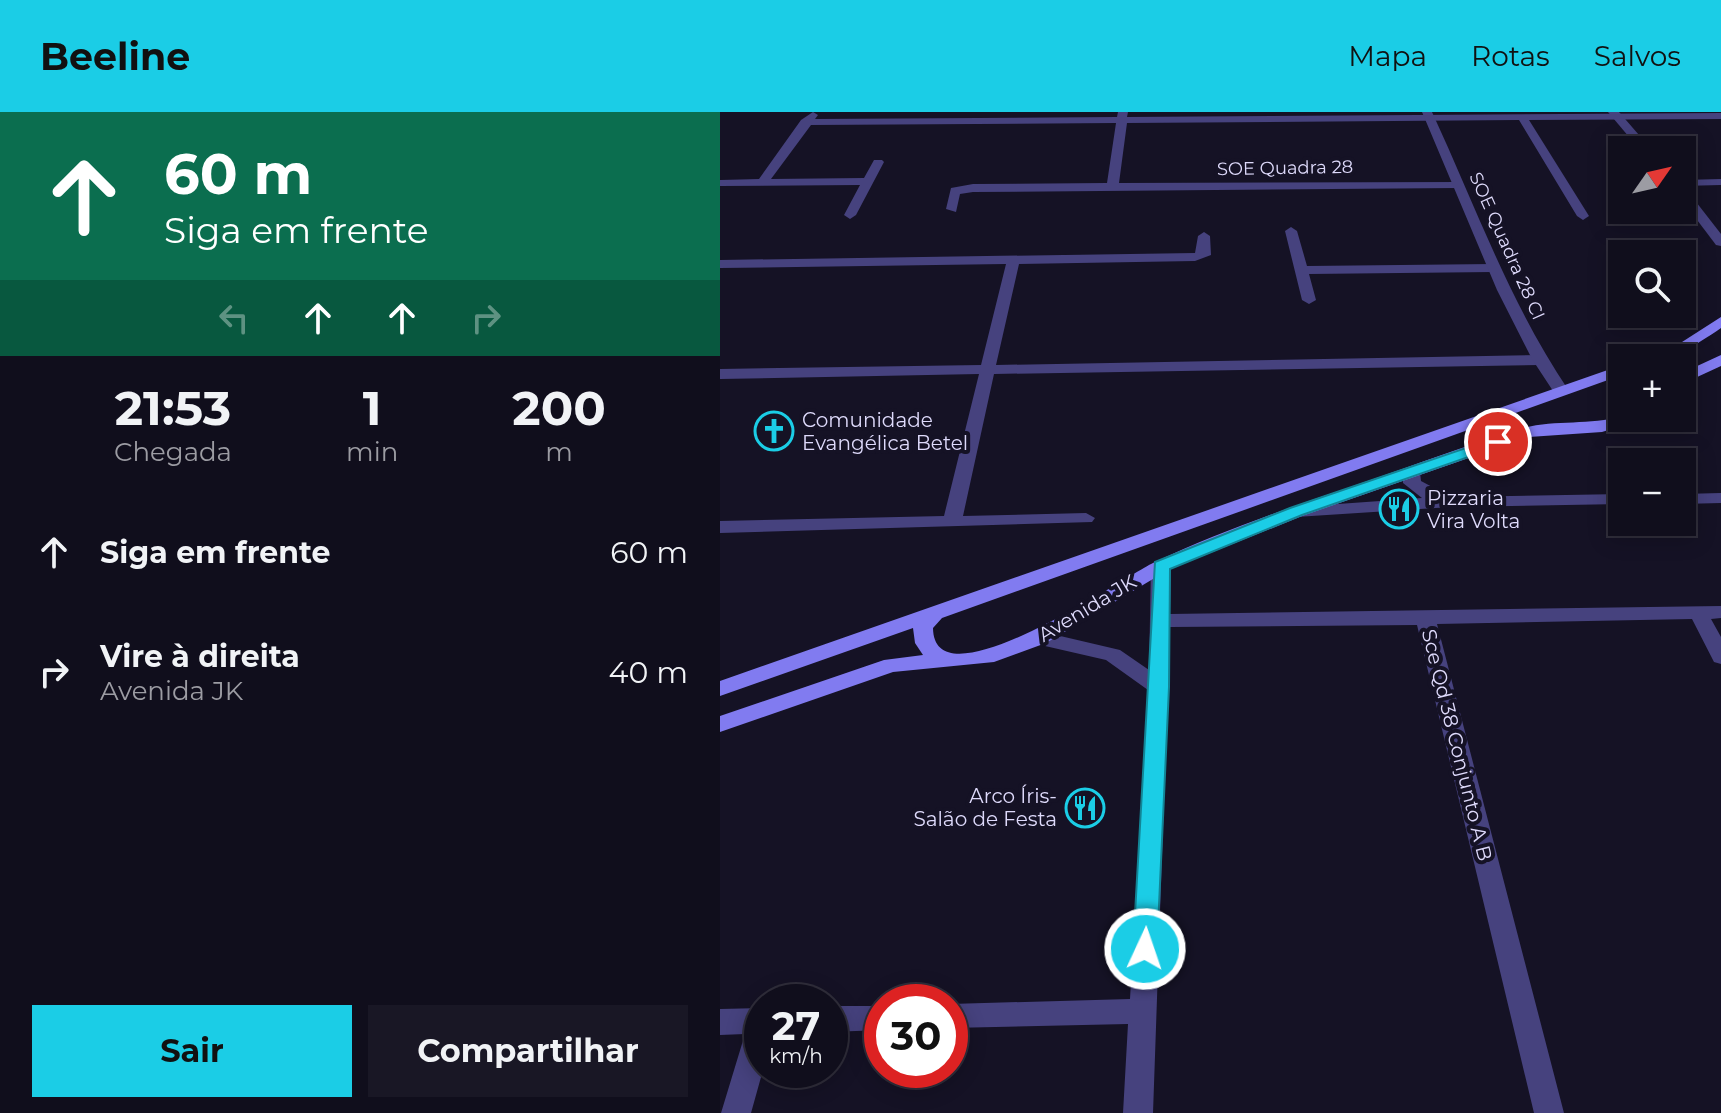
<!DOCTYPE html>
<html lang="pt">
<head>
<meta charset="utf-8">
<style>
	body { margin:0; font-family:Montserrat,sans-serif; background:#191725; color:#f1f3f6; height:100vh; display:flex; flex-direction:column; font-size:30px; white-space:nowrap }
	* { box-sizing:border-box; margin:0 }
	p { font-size:26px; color:#9c9ca3 }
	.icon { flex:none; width:44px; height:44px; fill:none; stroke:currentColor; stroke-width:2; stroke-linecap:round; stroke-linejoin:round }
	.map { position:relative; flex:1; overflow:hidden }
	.panel { display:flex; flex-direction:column; background:#100e1c; width:720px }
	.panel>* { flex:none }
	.top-card { background:#0b6e4f; color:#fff; overflow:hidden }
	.needle { width:52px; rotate:56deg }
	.controls { position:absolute; left:888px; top:24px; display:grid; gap:16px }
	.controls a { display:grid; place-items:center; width:88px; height:88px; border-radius:0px; background:#100e1c; box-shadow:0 4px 20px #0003,0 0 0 2px #302e3b; font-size:40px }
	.speed { position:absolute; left:24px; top:872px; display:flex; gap:16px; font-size:40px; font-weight:700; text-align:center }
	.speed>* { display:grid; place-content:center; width:104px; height:104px; border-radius:50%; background:#100e1c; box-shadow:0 4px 20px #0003,0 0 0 2px #302e3b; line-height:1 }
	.speed small { font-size:20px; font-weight:400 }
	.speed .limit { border:12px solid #d22; background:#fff; color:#111 }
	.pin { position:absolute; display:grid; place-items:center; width:68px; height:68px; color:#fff; margin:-34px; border:4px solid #fff; border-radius:50%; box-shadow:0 2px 8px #0007 }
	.me { position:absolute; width:88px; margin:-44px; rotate:3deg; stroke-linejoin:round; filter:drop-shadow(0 0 6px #0008) }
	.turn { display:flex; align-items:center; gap:28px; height:168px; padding:0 32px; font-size:36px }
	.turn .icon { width:104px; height:104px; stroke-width:2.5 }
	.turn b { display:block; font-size:56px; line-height:68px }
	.lanes { display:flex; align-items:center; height:76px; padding:0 32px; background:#0003; justify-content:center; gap:40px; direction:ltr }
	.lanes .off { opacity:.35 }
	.eta { display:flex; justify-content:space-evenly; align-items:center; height:136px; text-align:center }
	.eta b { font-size:48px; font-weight:700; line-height:56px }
	.cta { display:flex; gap:16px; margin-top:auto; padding:16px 32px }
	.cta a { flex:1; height:92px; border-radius:0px; background:#1bcde6; color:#111; font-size:32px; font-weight:700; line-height:92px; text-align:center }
	.cta a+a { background:#191725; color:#f1f3f6 }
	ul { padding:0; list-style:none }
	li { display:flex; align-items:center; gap:24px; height:120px; padding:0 32px }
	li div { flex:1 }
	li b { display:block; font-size:30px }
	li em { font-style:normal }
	header { display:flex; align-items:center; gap:48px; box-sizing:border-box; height:112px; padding:0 40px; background:#1bcde6; color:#111 }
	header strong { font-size:38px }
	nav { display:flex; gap:44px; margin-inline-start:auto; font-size:28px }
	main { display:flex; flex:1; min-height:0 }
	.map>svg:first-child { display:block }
</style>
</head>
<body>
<header>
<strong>Beeline</strong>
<nav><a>Mapa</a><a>Rotas</a><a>Salvos</a></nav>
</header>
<main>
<section class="panel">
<div class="top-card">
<div class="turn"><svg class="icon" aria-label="ahead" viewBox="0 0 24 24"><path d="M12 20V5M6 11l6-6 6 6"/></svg><div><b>60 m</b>Siga em frente</div></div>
<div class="lanes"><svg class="icon off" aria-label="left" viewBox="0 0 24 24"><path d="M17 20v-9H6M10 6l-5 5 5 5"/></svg><svg class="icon" aria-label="ahead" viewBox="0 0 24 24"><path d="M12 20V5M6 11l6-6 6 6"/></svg><svg class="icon" aria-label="ahead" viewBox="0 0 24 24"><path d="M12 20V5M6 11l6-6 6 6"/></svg><svg class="icon off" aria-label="right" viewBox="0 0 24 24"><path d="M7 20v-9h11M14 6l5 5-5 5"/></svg></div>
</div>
<div class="eta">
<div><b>21:53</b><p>Chegada</p></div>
<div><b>1</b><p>min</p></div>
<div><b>200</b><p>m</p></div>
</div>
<ul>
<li><svg class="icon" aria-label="ahead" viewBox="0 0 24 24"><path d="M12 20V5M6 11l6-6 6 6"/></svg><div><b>Siga em frente</b></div><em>60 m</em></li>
<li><svg class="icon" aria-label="right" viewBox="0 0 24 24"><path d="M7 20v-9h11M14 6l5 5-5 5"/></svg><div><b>Vire à direita</b><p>Avenida JK</p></div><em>40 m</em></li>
</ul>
<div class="cta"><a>Sair</a><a>Compartilhar</a></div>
</section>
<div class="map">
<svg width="1001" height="1001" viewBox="0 0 1001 1001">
	<rect width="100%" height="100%" fill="#151225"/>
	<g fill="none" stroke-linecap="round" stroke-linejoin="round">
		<g fill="#46427e" fill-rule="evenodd">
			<path d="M 93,0 L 98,3 L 95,7 L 397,5 L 398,0 L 408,0 L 407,5 L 1001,1 L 1001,7 L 809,8 L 869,104 L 863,108 L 857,104 L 799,8 L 407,11 L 399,71 L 743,70 L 743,74 L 739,76 L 253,80 L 240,82 L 236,100 L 226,97 L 231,76 L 253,72 L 387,71 L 396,11 L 91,13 L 51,67 L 144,66 L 154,48 L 162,48 L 164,50 L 136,103 L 130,107 L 124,103 L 140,73 L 0,74 L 0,68 L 39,67 L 81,8 Z"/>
			<path d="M 1001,67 L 1001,73 L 962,74 L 962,68 Z"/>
			<path d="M 571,115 L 577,119 L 587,154 L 773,152 L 780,156 L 773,160 L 589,162 L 596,188 L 589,192 L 582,188 L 565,119 Z"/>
			<path d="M 484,120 L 490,124 L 491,143 L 475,149 L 299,152 L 276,253 L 819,243 L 827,248 L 819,253 L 274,262 L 243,404 L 366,401 L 375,406 L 372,410 L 0,421 L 0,409 L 224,404 L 259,262 L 0,267 L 0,257 L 261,253 L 286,152 L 0,156 L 0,148 L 475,141 L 478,124 Z"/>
			<path d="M 691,355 L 700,360 L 701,369 L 731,385 L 902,382 L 902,392 L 731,395 L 576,405 L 567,400 L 576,395 L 702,386 L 683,371 L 682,360 Z"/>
			<path d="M 1001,381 L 1001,391 L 962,392 L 962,382 Z"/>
			<path d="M 441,448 L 451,454 L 450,502 L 1001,494 L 1001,506 L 991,507 L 1001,525 L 1001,552 L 994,550 L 972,507 L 717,512 L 844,1001 L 814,1001 L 697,513 L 450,515 L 433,1001 L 403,1001 L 408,912 L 230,916 L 230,892 L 410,887 L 428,578 L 386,548 L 312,531 L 309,526 L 319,519 L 400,538 L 429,558 L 431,454 Z"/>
			<path d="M 110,894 L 162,894 L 162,918 L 110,920 Z"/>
			<path d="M 42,896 L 43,958 L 31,1001 L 1,1001 L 25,922 L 0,923 L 0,897 Z"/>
		</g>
		<g fill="#46427e" fill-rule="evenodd">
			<path d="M 702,0 L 712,0 C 756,95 790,192 849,279 L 847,282 L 835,282 L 812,247 L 777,178 Z"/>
			<path d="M 888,0 L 899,0 L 932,38 L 920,38 Z"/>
			<path d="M 962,76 L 966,77 L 1001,122 L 1001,134 L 996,133 L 962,88 Z"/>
		</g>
		<g fill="#817bf0" fill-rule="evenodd">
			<path d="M 1001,205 L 1001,216 C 976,233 957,246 925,246 L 962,230 Z"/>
			<path d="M 1001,243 L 1001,254 L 962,272 L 962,261 Z"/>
			<path d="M 902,253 L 902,263 L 222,506 L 213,516 C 214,597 408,462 435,450 C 502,418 575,394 645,370 C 697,352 748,333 800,317 C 833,307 869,314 902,304 L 902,306 L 919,306 L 917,309 L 882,320 L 809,325 L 582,404 L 448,458 L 326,531 L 274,550 L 173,560 L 0,620 L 0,604 L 164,548 L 203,543 L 195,531 L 193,516 L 0,584 L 0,569 Z"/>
		</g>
	</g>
	<path fill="#1bcde6" stroke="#128596" stroke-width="2" d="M 778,325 L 785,330 L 783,333 L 582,403 L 450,457 L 449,575 L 437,837 L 434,844 L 425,847 L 417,844 L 413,837 L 435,450 L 570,396 Z"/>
	<defs>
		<g id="church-ring" transform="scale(2)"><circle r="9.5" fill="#151225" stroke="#1bcde6" stroke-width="1.5"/><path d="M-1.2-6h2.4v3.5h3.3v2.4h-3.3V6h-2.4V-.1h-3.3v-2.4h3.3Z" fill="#1bcde6"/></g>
		<g id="restaurant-ring" transform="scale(2)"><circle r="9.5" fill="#151225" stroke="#1bcde6" stroke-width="1.5"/><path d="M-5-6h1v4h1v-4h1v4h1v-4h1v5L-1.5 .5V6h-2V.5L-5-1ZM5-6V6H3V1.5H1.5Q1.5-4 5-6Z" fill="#1bcde6"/></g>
	</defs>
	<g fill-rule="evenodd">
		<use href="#church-ring" x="54" y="319"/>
		<use href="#restaurant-ring" x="679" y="397"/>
		<use href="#restaurant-ring" x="365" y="696"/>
	</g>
	<g text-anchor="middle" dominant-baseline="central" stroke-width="8" stroke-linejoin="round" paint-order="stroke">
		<g font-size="18" fill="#dedafb" stroke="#151225">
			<text transform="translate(565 56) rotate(-1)">SOE Quadra 28</text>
			<text transform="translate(787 134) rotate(66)">SOE Quadra 28 CI</text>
		</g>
		<g font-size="20" fill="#dedafb" stroke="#151225" text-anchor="start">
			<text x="82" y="308">Comunidade<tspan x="82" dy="23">Evangélica Betel</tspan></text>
			<text x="707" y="386">Pizzaria<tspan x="707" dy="23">Vira Volta</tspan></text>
			<text x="337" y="684" text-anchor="end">Arco Íris-<tspan x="337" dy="23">Salão de Festa</tspan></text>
		</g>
		<g font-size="20" fill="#dedafb" stroke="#151225">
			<text transform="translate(367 496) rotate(-31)">Avenida JK</text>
			<text transform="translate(737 633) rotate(76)">Sce Qd 38 Conjunto A B</text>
		</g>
	</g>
</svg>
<div class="controls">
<a><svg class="needle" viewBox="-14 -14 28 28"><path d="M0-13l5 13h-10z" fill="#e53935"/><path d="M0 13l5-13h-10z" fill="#9c9ca3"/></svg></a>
<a><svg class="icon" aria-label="search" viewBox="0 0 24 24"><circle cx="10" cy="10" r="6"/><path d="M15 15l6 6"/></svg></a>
<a>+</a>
<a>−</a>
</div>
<div class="speed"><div>27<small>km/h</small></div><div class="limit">30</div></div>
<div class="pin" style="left:778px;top:330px;background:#d93025"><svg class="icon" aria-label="arrive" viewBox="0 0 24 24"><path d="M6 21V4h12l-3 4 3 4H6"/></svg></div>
<svg class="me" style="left:425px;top:837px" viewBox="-20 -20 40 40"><circle r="17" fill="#1bcde6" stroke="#fff" stroke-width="3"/><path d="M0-11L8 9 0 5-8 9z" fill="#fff"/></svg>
</div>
</main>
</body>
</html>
